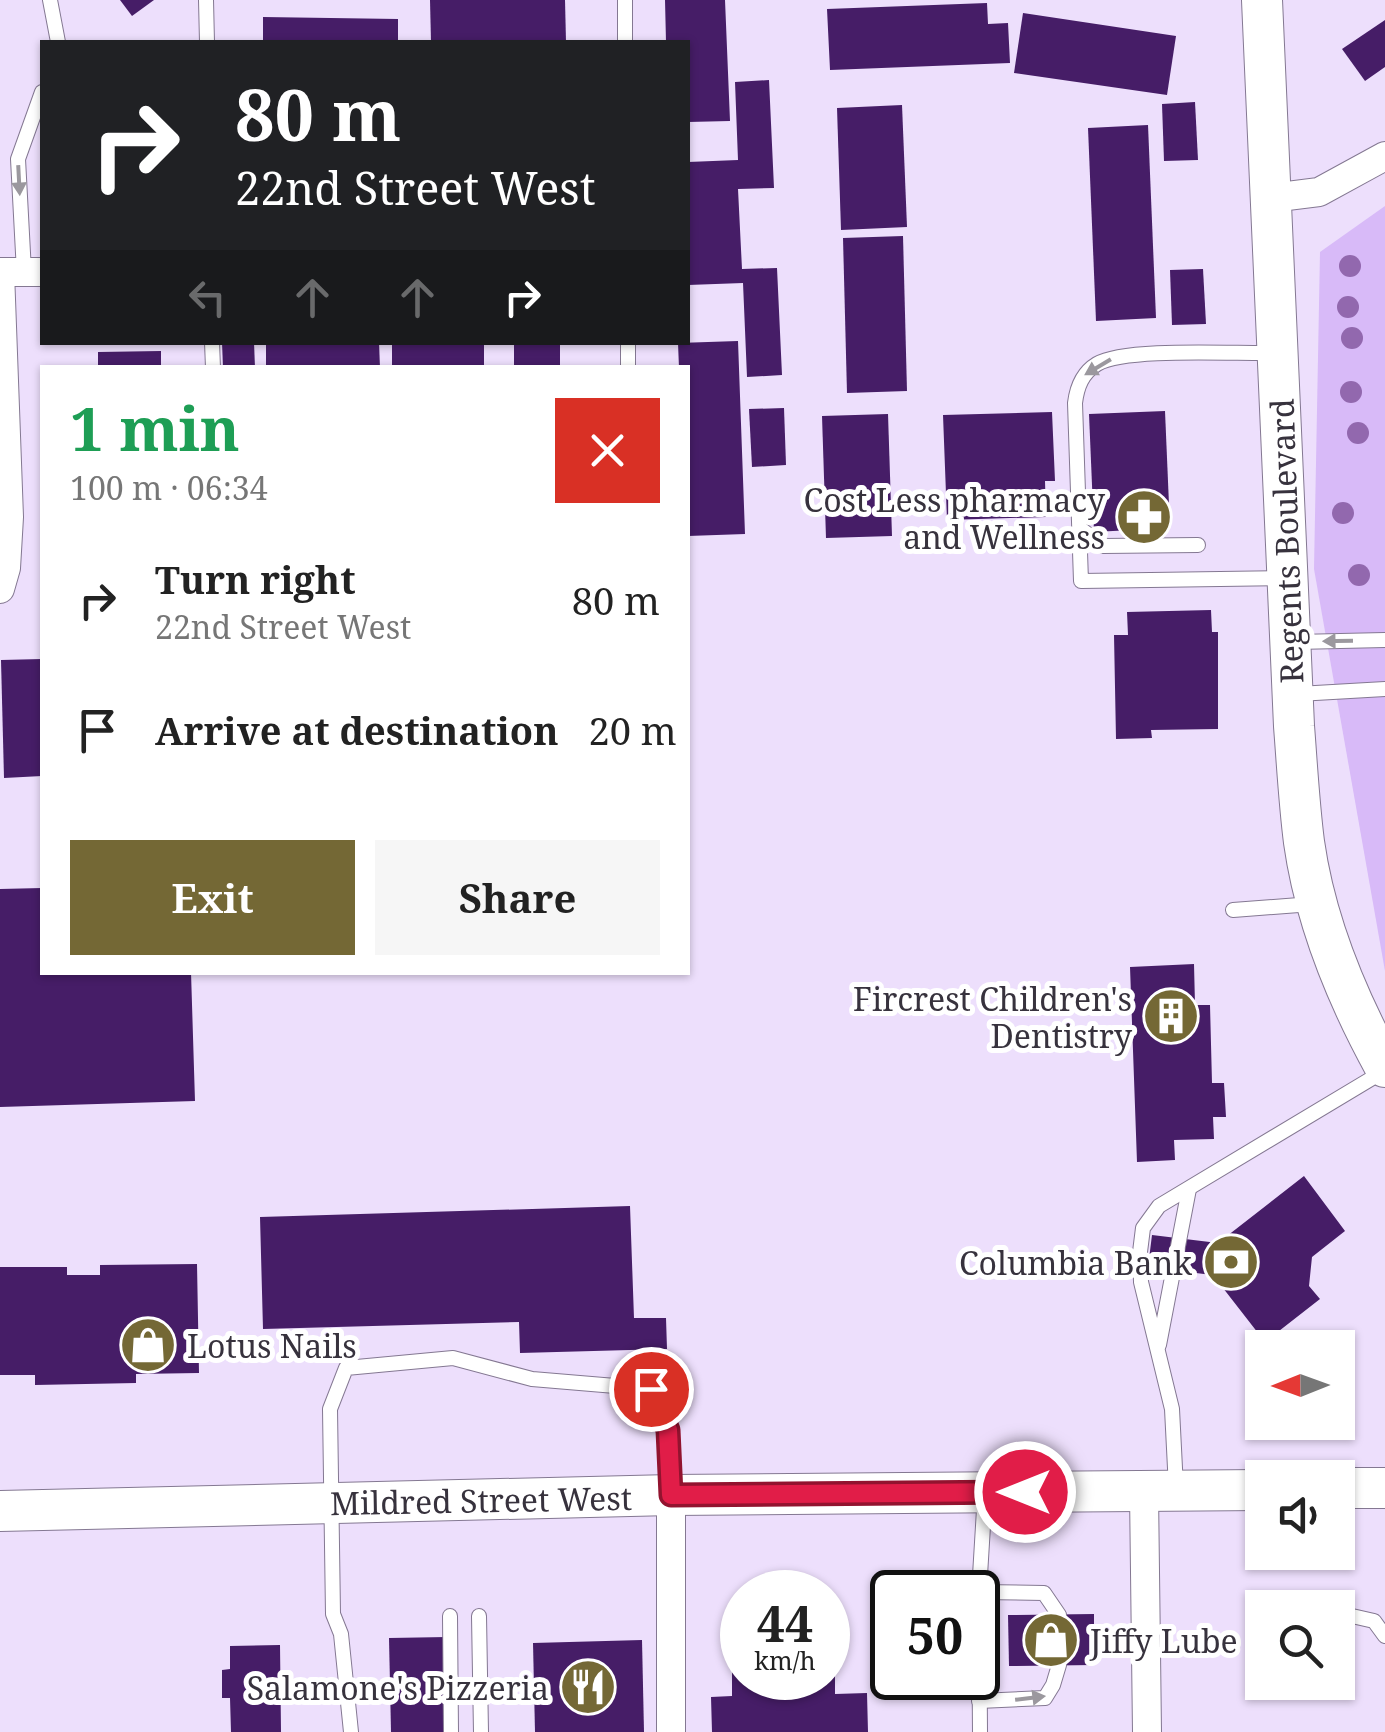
<!DOCTYPE html>
<html lang="en">
<head>
<meta charset="utf-8">
<style>
	body { margin:0; font-family:"Noto Serif",serif; background:#f6f6f6; color:#222; height:100vh; display:flex; flex-direction:column; font-size:38px; white-space:nowrap }
	* { box-sizing:border-box; margin:0 }
	p { font-size:32px; color:#767676 }
	.icon { flex:none; width:55px; height:55px; fill:none; stroke:currentColor; stroke-width:2; stroke-linecap:round; stroke-linejoin:round }
	.map { position:relative; flex:1; overflow:hidden }
	.drawer { position:absolute; left:40px; top:365px; width:650px; height:610px; display:flex; flex-direction:column; background:#fff; border-radius:0px; box-shadow:0 2px 8px #0004 }
	.drawer>* { flex:none }
	.banner { position:absolute; left:40px; top:40px; width:650px; height:305px; border-radius:0px; box-shadow:0 2px 8px #0004; background:#202124; color:#fff; overflow:hidden }
	.needle { width:65px; rotate:269deg }
	.buttons { position:absolute; left:1245px; top:1330px; display:grid; gap:20px }
	.buttons a { display:grid; place-items:center; width:110px; height:110px; border-radius:0px; background:#fff; box-shadow:0 2px 8px #0004; font-size:50px }
	.speed { position:absolute; left:720px; top:1570px; display:flex; gap:20px; font-size:50px; font-weight:700; text-align:center }
	.speed>* { display:grid; place-content:center; width:130px; height:130px; border-radius:50%; background:#fff; box-shadow:0 2px 8px #0004; line-height:1 }
	.speed small { font-size:25px; font-weight:400 }
	.speed .limit { border:5px solid #111; border-radius:15px; background:#fff; color:#111 }
	.pin { position:absolute; display:grid; place-items:center; width:85px; height:85px; color:#fff; margin:-42px; border:5px solid #fff; border-radius:50%; box-shadow:0 2px 10px #0007 }
	.me { position:absolute; width:110px; margin:-55px; rotate:270deg; stroke-linejoin:round; filter:drop-shadow(0 0 8px #0008) }
	.turn { display:flex; align-items:center; gap:35px; height:210px; padding:0 30px; font-size:45px }
	.turn .icon { width:130px; height:130px; stroke-width:2.5 }
	.turn b { display:block; font-size:70px; line-height:85px }
	.lanes { display:flex; align-items:center; height:95px; padding:0 30px; background:#0003; justify-content:center; gap:50px; direction:ltr }
	.lanes .off { opacity:.35 }
	.round { display:grid; place-items:center; flex:none; width:105px; height:105px; border-radius:0px; background:#f6f6f6 }
	.overview { display:flex; align-items:center; justify-content:space-between; height:170px; padding:0 30px }
	h1 { font-size:60px; font-weight:700; line-height:75px; color:#1e9e55 }
	.primary-button { display:flex; gap:20px; margin-top:auto; padding:20px 30px }
	.primary-button a { flex:1; height:115px; border-radius:0px; background:#746835; color:#fff; font-size:40px; font-weight:700; line-height:115px; text-align:center }
	.primary-button a+a { background:#f6f6f6; color:#222 }
	ul { padding:0; list-style:none }
	li { display:flex; align-items:center; gap:30px; height:130px; padding:0 30px }
	li div { flex:1 }
	li b { display:block; font-size:38px }
	li em { font-style:normal }
	.map>svg:first-child { display:block }
</style>
</head>
<body>
<div class="map">
<svg width="1385" height="1732" viewBox="0 0 1385 1732">
	<rect width="100%" height="100%" fill="#eddffc"/>
	<path fill="#d8baf8" d="M 1385,206 L 1385,971 L 1314,569 L 1320,252 Z"/>
	<g fill="#461d67">
		<path d="M 120,0 L 154,0 L 132,16 Z"/>
		<path d="M 430,0 L 565,0 L 566,42 L 431,42 Z"/>
		<path d="M 665,0 L 725,0 L 730,121 L 688,122 L 688,42 L 666,42 Z"/>
		<path d="M 987,3 L 988,24 L 1008,23 L 1010,63 L 830,70 L 827,9 Z"/>
		<path d="M 1023,13 L 1176,36 L 1167,95 L 1014,73 Z"/>
		<path d="M 263,17 L 398,19 L 398,42 L 263,42 Z"/>
		<path d="M 1385,20 L 1385,67 L 1365,81 L 1342,49 Z"/>
		<path d="M 769,80 L 774,188 L 738,189 L 742,269 L 777,268 L 782,375 L 747,377 L 743,283 L 688,285 L 688,162 L 738,160 L 735,82 Z"/>
		<path d="M 1195,102 L 1198,160 L 1164,161 L 1162,104 Z"/>
		<path d="M 902,105 L 907,227 L 841,230 L 837,108 Z"/>
		<path d="M 1148,125 L 1156,318 L 1096,321 L 1088,128 Z"/>
		<path d="M 903,236 L 907,391 L 847,393 L 843,238 Z"/>
		<path d="M 1203,269 L 1206,324 L 1172,325 L 1170,270 Z"/>
		<path d="M 738,341 L 745,534 L 688,536 L 688,368 L 679,368 L 678,343 Z"/>
		<path d="M 222,342 L 254,342 L 255,368 L 223,368 Z"/>
		<path d="M 266,342 L 379,342 L 380,368 L 266,368 Z"/>
		<rect x="392" y="342" width="92" height="26"/>
		<rect x="514" y="342" width="46" height="26"/>
		<path d="M 161,351 L 161,368 L 98,368 L 98,352 Z"/>
		<path d="M 784,408 L 786,465 L 752,467 L 749,409 Z"/>
		<path d="M 1165,411 L 1170,528 L 1094,532 L 1089,414 Z"/>
		<path d="M 1052,412 L 1055,481 L 1045,481 L 1046,517 L 947,520 L 943,415 Z"/>
		<path d="M 888,414 L 892,536 L 826,538 L 822,416 Z"/>
		<path d="M 1211,610 L 1212,632 L 1218,632 L 1218,729 L 1151,730 L 1152,738 L 1116,739 L 1114,635 L 1128,635 L 1127,612 Z"/>
		<path d="M 42,659 L 42,776 L 4,778 L 1,660 Z"/>
		<path d="M 42,888 L 42,972 L 191,972 L 195,1101 L 0,1107 L 0,889 Z"/>
		<path d="M 1194,964 L 1195,1005 L 1210,1005 L 1212,1083 L 1224,1083 L 1226,1117 L 1213,1117 L 1214,1139 L 1174,1140 L 1175,1160 L 1137,1162 L 1130,967 Z"/>
		<path d="M 1304,1176 L 1345,1231 L 1312,1257 L 1309,1286 L 1320,1299 L 1265,1342 L 1216,1279 L 1220,1276 L 1148,1267 L 1152,1235 L 1218,1243 Z"/>
		<path d="M 630,1206 L 634,1318 L 666,1318 L 667,1349 L 520,1353 L 519,1322 L 263,1329 L 260,1217 Z"/>
		<path d="M 197,1264 L 199,1373 L 136,1374 L 136,1383 L 35,1385 L 35,1375 L 0,1375 L 0,1267 L 67,1267 L 67,1275 L 100,1275 L 100,1265 Z"/>
		<path d="M 1094,1614 L 1094,1665 L 1009,1666 L 1008,1615 Z"/>
		<path d="M 447,1637 L 448,1732 L 391,1732 L 389,1638 Z"/>
		<path d="M 642,1640 L 644,1732 L 535,1732 L 533,1643 Z"/>
		<path d="M 280,1645 L 281,1732 L 231,1732 L 230,1698 L 222,1698 L 222,1670 L 230,1669 L 230,1646 Z"/>
		<path d="M 835,1667 L 835,1694 L 867,1693 L 868,1732 L 712,1732 L 711,1697 L 732,1696 L 732,1670 L 742,1670 L 742,1678 L 828,1678 L 828,1668 Z"/>
	</g>
	<g fill="none" stroke-linecap="round" stroke-linejoin="round">
		<g stroke="#847892" stroke-width="16">
			<g id="service">
				<path d="M 50,0 L 58,42"/>
				<path d="M 206,0 L 207,42"/>
				<path d="M 625,0 L 625,42"/>
				<path d="M 24,272 L 18,159 L 42,92"/>
				<path d="M 212,342 L 213,368"/>
				<path d="M 628,342 L 628,368"/>
				<path d="M 1274,353 C 1235,354 1126,347 1097,364 C 1082,373 1077,387 1075,403 L 1081,581 L 1287,578"/>
				<path d="M 1081,529 L 1103,546 L 1198,545"/>
				<path d="M 1296,642 L 1385,640"/>
				<path d="M 1298,694 L 1385,689"/>
				<path d="M 1233,910 L 1312,904"/>
				<path d="M 1159,1345 L 1189,1189"/>
				<path d="M 1176,1488 L 1172,1409 L 1141,1282 L 1140,1252 L 1143,1228 L 1159,1206 L 1384,1071"/>
				<path d="M 979,1592 L 1044,1593 L 1059,1615"/>
				<path d="M 450,1616 L 451,1732"/>
				<path d="M 479,1616 L 481,1732"/>
				<path d="M 1352,1616 L 1374,1621 L 1385,1636"/>
				<path d="M 979,1701 L 1045,1698 L 1053,1685 L 1059,1665"/>
				<path d="M 351,1732 L 341,1634 L 333,1614 L 330,1409 L 346,1368 L 453,1358 L 532,1379 L 651,1389 L 668,1430 L 671,1492"/>
				<path d="M 980,1732 L 979,1592 L 985,1493"/>
			</g>
		</g>
		<g stroke="#847892" stroke-width="30">
			<g id="minor">
				<path d="M 1271,198 L 1319,192 L 1385,156"/>
				<path d="M 0,272 L 42,272"/>
				<path d="M 0,589 L 6,568 L 9,517 L 0,272"/>
				<path d="M 1144,1492 L 1147,1732"/>
				<path d="M 671,1495 L 671,1732"/>
			</g>
		</g>
		<g stroke="#847892" stroke-width="42">
			<g id="secondary">
				<path d="M 1262,0 L 1294,726 C 1297,764 1299,803 1304,842 C 1315,920 1347,998 1385,1067"/>
				<path d="M 1338,1488 L 1385,1488"/>
				<path d="M 0,1511 L 671,1495 L 1262,1490"/>
			</g>
		</g>
		<use href="#service" stroke="#fff" stroke-width="14"/>
		<use href="#minor" stroke="#fff" stroke-width="28"/>
		<use href="#secondary" stroke="#fff" stroke-width="40"/>
	</g>
	<g fill="#9268ae">
		<circle cx="1350" cy="266" r="11"/>
		<circle cx="1348" cy="307" r="11"/>
		<circle cx="1352" cy="338" r="11"/>
		<circle cx="1351" cy="392" r="11"/>
		<circle cx="1358" cy="433" r="11"/>
		<circle cx="1343" cy="513" r="11"/>
		<circle cx="1359" cy="575" r="11"/>
	</g>
	<defs><path id="oneway-solid" d="M-6-.8H1V-3.2L6.5 0L1 3.2V.8H-6Z" transform="scale(2.5)"/></defs>
	<g fill="#9b989e">
		<use href="#oneway-solid" transform="translate(19 180) rotate(87)"/>
		<use href="#oneway-solid" transform="translate(1098 367) rotate(149)"/>
		<use href="#oneway-solid" transform="translate(1338 641) rotate(179)"/>
		<use href="#oneway-solid" transform="translate(1030 1698) rotate(-7)"/>
	</g>
	<g fill="none" stroke-linecap="round" stroke-linejoin="round">
		<g stroke="#92132f" stroke-width="25">
			<path id="route" d="M 651,1389 L 668,1430 L 671,1495 L 1025,1492"/>
		</g>
		<use href="#route" stroke="#e11d48" stroke-width="18"/>
	</g>
	<defs>
		<g id="pharmacy-disc" transform="scale(2.875)"><circle r="9.5" fill="#746835" stroke="#fff"/><path d="M-2-6h4v4h4v4h-4v4h-4v-4h-4v-4h4Z" fill="#fff"/></g>
		<g id="building-disc" transform="scale(2.875)"><circle r="9.5" fill="#746835" stroke="#fff"/><path d="M-4-6H4V6H1V3H-1V6H-4ZM-2.5-4.3h1.7v1.8h-1.7ZM.8-4.3h1.7v1.8H.8ZM-2.5-1h1.7V.8h-1.7ZM.8-1h1.7V.8H.8Z" fill="#fff"/></g>
		<g id="bank-disc" transform="scale(2.875)"><circle r="9.5" fill="#746835" stroke="#fff"/><path d="M-6-4H6V4H-6ZM0-2.3a2.3 2.3 0 1 0 0 4.6a2.3 2.3 0 1 0 0-4.6Z" fill="#fff"/></g>
		<g id="shop-disc" transform="scale(2.875)"><circle r="9.5" fill="#746835" stroke="#fff"/><path d="M-5-2.5h2.3a2.7 3.5 0 0 1 5.4 0H5L5.5 6h-11ZM-1.5-2.5h3a1.5 2.3 0 0 0-3 0Z" fill="#fff"/></g>
		<g id="restaurant-disc" transform="scale(2.875)"><circle r="9.5" fill="#746835" stroke="#fff"/><path d="M-5-6h1v4h1v-4h1v4h1v-4h1v5L-1.5 .5V6h-2V.5L-5-1ZM5-6V6H3V1.5H1.5Q1.5-4 5-6Z" fill="#fff"/></g>
	</defs>
	<g fill-rule="evenodd">
		<use href="#pharmacy-disc" x="1144" y="517"/>
		<use href="#building-disc" x="1171" y="1016"/>
		<use href="#bank-disc" x="1231" y="1262"/>
		<use href="#shop-disc" x="148" y="1345"/>
		<use href="#shop-disc" x="1051" y="1640"/>
		<use href="#restaurant-disc" x="588" y="1687"/>
	</g>
	<g text-anchor="middle" dominant-baseline="central" stroke-width="10" stroke-linejoin="round" paint-order="stroke">
		<g font-size="32" fill="#37323d" stroke="#fff" text-anchor="end">
			<text x="1105" y="499">Cost Less pharmacy<tspan x="1105" dy="37">and Wellness</tspan></text>
			<text x="1132" y="998">Fircrest Children's<tspan x="1132" dy="37">Dentistry</tspan></text>
			<text x="1192" y="1262">Columbia Bank</text>
			<text x="187" y="1345" text-anchor="start">Lotus Nails</text>
			<text x="1090" y="1640" text-anchor="start">Jiffy Lube</text>
			<text x="549" y="1687">Salamone's Pizzeria</text>
		</g>
		<g font-size="32" fill="#37323d" stroke="#fff">
			<text transform="translate(1286 541) rotate(-92)">Regents Boulevard</text>
			<text transform="translate(481 1500) rotate(-1)">Mildred Street West</text>
		</g>
	</g>
</svg>
<div class="buttons">
<a><svg class="needle" viewBox="-14 -14 28 28"><path d="M0-13l5 13h-10z" fill="#e53935"/><path d="M0 13l5-13h-10z" fill="#767676"/></svg></a>
<a><svg class="icon" aria-label="sound" viewBox="0 0 24 24"><path d="M4 9h4l5-4v14l-5-4H4zM17 9q2 3 0 6"/></svg></a>
<a><svg class="icon" aria-label="search" viewBox="0 0 24 24"><circle cx="10" cy="10" r="6"/><path d="M15 15l6 6"/></svg></a>
</div>
<div class="speed"><div>44<small>km/h</small></div><div class="limit">50</div></div>
<div class="pin" style="left:651px;top:1389px;background:#d93025"><svg class="icon" aria-label="arrive" viewBox="0 0 24 24"><path d="M6 21V4h12l-3 4 3 4H6"/></svg></div>
<svg class="me" style="left:1025px;top:1492px" viewBox="-20 -20 40 40"><circle r="17" fill="#e11d48" stroke="#fff" stroke-width="3"/><path d="M0-11L8 9 0 5-8 9z" fill="#fff"/></svg>
<div class="banner">
<div class="turn"><svg class="icon" aria-label="right" viewBox="0 0 24 24"><path d="M7 20v-9h11M14 6l5 5-5 5"/></svg><div><b>80 m</b>22nd Street West</div></div>
<div class="lanes"><svg class="icon off" aria-label="left" viewBox="0 0 24 24"><path d="M17 20v-9H6M10 6l-5 5 5 5"/></svg><svg class="icon off" aria-label="ahead" viewBox="0 0 24 24"><path d="M12 20V5M6 11l6-6 6 6"/></svg><svg class="icon off" aria-label="ahead" viewBox="0 0 24 24"><path d="M12 20V5M6 11l6-6 6 6"/></svg><svg class="icon" aria-label="right" viewBox="0 0 24 24"><path d="M7 20v-9h11M14 6l5 5-5 5"/></svg></div>
</div>
<section class="drawer">
<div class="overview"><div><h1>1 min</h1><p>100 m · 06:34</p></div><a class="round" style="background:#d93025;color:#fff"><svg class="icon" aria-label="close" viewBox="0 0 24 24"><path d="M6 6l12 12M18 6L6 18"/></svg></a></div>
<ul>
<li><svg class="icon" aria-label="right" viewBox="0 0 24 24"><path d="M7 20v-9h11M14 6l5 5-5 5"/></svg><div><b>Turn right</b><p>22nd Street West</p></div><em>80 m</em></li>
<li><svg class="icon" aria-label="arrive" viewBox="0 0 24 24"><path d="M6 21V4h12l-3 4 3 4H6"/></svg><div><b>Arrive at destination</b></div><em>20 m</em></li>
</ul>
<div class="primary-button"><a>Exit</a><a>Share</a></div>
</section>
</div>
</body>
</html>
